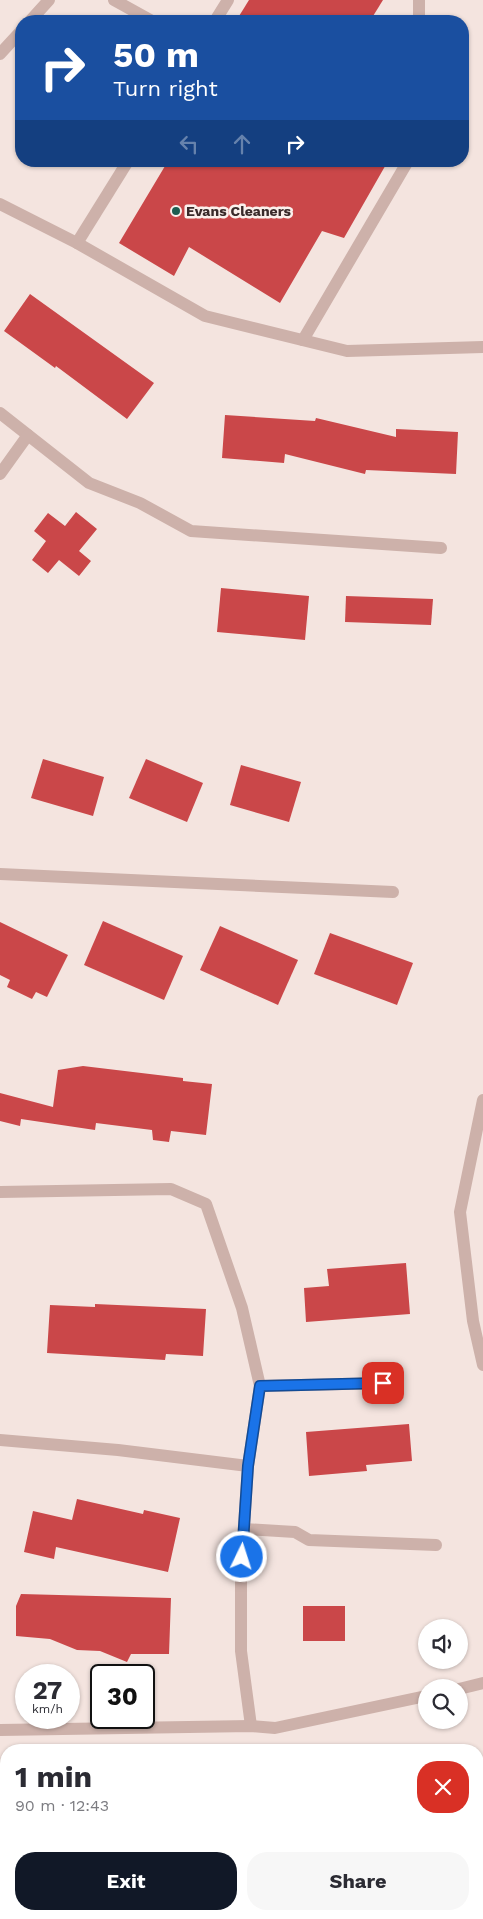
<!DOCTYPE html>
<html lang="en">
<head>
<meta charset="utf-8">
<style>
	body { margin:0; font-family:"Work Sans",sans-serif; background:#f7f7f7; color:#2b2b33; height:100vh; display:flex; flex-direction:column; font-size:19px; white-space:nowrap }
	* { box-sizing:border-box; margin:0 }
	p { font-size:16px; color:#7c7c81 }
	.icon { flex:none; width:28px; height:28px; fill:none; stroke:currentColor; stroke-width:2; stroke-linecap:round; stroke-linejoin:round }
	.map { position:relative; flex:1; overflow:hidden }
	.side { position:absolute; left:0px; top:1744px; width:484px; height:176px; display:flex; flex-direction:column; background:#fff; border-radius:20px 20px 0 0; box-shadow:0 1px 4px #0004 }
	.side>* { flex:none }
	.top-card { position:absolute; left:15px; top:15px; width:454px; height:152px; border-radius:20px; box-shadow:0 1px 4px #0004; background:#1a4fa0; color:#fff; overflow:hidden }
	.fabs { position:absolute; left:418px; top:1619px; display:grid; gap:10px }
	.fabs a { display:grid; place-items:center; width:50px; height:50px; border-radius:50%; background:#fff; box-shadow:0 1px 4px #0004; font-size:25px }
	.speed { position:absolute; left:15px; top:1664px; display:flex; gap:10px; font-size:25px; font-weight:700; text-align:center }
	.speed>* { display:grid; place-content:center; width:65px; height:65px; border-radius:50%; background:#fff; box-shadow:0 1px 4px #0004; line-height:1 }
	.speed small { font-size:12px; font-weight:400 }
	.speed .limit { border:2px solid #111; border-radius:8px; background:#fff; color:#111 }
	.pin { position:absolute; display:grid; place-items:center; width:42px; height:42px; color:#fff; margin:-21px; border-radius:10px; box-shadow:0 2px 8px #0006 }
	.me { position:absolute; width:55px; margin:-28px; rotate:4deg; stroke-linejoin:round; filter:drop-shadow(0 0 4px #0008) }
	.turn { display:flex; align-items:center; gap:18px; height:105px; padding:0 15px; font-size:22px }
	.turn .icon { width:65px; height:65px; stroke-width:2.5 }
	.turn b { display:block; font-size:35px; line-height:42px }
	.lanes { display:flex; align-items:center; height:48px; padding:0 15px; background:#0003; justify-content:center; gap:25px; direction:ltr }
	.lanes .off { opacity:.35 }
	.round { display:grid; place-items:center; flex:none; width:52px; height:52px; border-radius:20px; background:#f7f7f7 }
	.headline { display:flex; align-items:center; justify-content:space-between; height:85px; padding:0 15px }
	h1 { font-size:30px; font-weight:700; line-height:38px }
	.primary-button { display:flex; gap:10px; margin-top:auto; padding:10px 15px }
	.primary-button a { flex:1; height:58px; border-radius:20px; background:#111827; color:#fff; font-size:20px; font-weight:700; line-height:58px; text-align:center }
	.primary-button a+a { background:#f7f7f7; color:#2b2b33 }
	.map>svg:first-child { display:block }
</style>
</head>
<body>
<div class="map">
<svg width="483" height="1919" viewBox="0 0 483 1919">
	<rect width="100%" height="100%" fill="#f4e4df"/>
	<g fill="#ca4749">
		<path d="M 249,0 L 383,0 L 370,21 L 236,21 Z"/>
		<path d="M 168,161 L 388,161 L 344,238 L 322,231 L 280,303 L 189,247 L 174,276 L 119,243 Z"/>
		<path d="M 30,294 L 154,383 L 127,419 L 56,366 L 55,368 L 4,331 Z"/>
		<path d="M 225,415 L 315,421 L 316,418 L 396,437 L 396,429 L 458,432 L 456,474 L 366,470 L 365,474 L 285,454 L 284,463 L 222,458 Z"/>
		<path d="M 76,512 L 97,529 L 79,551 L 91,561 L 79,576 L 59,560 L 48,573 L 32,560 L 46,541 L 34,531 L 48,513 L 65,526 Z"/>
		<path d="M 221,588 L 309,596 L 305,640 L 217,632 Z"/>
		<path d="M 346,596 L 433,599 L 431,625 L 345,622 Z"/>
		<path d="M 43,759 L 104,777 L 93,816 L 31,798 Z"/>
		<path d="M 146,759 L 203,783 L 187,822 L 129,798 Z"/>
		<path d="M 241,765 L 301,782 L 289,822 L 230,805 Z"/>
		<path d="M 103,921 L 183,956 L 164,1000 L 84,965 Z"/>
		<path d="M 0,922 L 68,955 L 47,997 L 36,992 L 32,999 L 7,987 L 10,980 L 0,975 Z"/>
		<path d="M 220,926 L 298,960 L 278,1005 L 200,970 Z"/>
		<path d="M 330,933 L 413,963 L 397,1005 L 314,974 Z"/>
		<path d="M 83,1066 L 183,1078 L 183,1081 L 212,1084 L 206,1135 L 171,1131 L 169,1142 L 153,1140 L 152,1130 L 96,1123 L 95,1130 L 21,1119 L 20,1126 L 0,1121 L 0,1093 L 53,1107 L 58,1070 Z"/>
		<path d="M 406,1263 L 410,1314 L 306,1322 L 304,1288 L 329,1286 L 327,1269 Z"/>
		<path d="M 95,1304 L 206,1309 L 203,1356 L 166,1354 L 165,1360 L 47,1353 L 50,1305 L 95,1307 Z"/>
		<path d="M 409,1424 L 412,1461 L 366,1465 L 367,1471 L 309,1476 L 306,1432 Z"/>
		<path d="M 77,1499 L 143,1514 L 144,1510 L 180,1518 L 168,1572 L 56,1547 L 54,1559 L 24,1552 L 33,1511 L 72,1520 Z"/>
		<path d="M 21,1594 L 171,1598 L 169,1654 L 131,1654 L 127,1662 L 100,1651 L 77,1650 L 50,1639 L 16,1636 L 16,1606 Z"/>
		<rect x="303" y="1606" width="42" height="35"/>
	</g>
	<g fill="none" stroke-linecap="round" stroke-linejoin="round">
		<g stroke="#cdb1aa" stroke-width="12">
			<path d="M 114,0 L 152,21"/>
			<path d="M 419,0 L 419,21"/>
			<path d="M 30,21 L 49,0"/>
			<path d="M 215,21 L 228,0"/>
			<path d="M 0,54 L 21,31"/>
			<path d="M 0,204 L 77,243 L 205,316 L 347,351 L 483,347"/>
			<path d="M 77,243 L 128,161"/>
			<path d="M 303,340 L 408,161"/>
			<path d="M 0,413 L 89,483 L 140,503 L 191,531 L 441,548"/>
			<path d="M 0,474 L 28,435"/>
			<path d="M 0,874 L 393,892"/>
			<path d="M 483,1100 L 460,1212 L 473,1321 L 483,1365"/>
			<path d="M 0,1192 L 171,1189 L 206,1204 L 242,1308 L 260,1386 L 248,1466 L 241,1571 L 241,1651 L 251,1726"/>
			<path d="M 260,1386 L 383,1383"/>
			<path d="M 0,1440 L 118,1450 L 248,1466"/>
			<path d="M 244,1529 L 295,1532 L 309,1540 L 436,1545"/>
			<path d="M 459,1689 L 483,1683"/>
			<path d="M 0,1730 L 251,1726 L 275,1728 L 426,1696"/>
		</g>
	</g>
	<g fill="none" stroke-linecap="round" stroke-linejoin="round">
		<g stroke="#114b97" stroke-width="12">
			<path id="route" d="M 242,1557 L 248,1466 L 260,1386 L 383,1383"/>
		</g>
		<use href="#route" stroke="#1a73e8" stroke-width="9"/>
	</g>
	<circle fill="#1d5d51" stroke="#fbf0ec" stroke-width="2" cx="176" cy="211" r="5"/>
	<g text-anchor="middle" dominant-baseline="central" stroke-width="5" stroke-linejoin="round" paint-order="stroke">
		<g font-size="14" font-weight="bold" fill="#3a2a2a" stroke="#fbf0ec" text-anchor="start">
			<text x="186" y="211">Evans Cleaners</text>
		</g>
	</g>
</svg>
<div class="fabs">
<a><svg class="icon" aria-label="sound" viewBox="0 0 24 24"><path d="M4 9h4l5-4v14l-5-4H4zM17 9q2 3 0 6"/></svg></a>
<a><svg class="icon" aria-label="search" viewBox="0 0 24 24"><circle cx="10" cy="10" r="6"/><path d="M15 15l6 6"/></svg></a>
</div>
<div class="speed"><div>27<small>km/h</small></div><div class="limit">30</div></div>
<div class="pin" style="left:383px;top:1383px;background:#d93025"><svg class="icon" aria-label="arrive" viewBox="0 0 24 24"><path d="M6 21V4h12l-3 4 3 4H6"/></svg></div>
<svg class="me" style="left:242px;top:1557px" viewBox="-20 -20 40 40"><circle r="17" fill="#1a73e8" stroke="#fff" stroke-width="3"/><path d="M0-11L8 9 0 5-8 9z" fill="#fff"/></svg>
<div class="top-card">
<div class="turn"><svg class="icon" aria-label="right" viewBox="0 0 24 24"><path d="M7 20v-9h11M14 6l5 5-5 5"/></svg><div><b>50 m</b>Turn right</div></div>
<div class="lanes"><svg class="icon off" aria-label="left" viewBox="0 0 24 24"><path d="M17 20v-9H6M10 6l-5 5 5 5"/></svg><svg class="icon off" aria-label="ahead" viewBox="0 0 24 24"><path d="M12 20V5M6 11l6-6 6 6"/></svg><svg class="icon" aria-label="right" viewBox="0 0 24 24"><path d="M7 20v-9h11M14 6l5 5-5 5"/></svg></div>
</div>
<section class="side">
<div class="headline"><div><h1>1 min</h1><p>90 m · 12:43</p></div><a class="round" style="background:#d93025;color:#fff"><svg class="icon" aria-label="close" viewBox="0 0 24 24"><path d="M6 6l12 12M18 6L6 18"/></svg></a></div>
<div class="primary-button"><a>Exit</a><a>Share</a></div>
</section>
</div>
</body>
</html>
